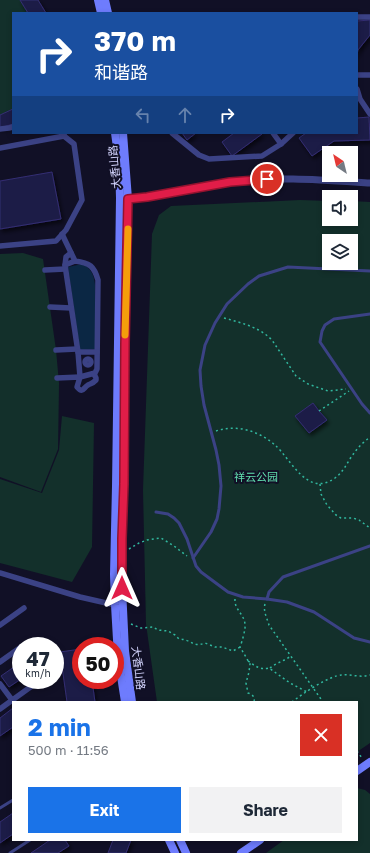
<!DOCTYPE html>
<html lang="en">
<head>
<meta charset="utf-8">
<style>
	body { margin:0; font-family:"Golos Text","Noto Sans SC",sans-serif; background:#f2f2f3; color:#1f2937; height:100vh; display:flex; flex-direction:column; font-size:15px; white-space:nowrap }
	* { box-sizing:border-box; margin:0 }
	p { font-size:13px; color:#747a83 }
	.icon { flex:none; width:22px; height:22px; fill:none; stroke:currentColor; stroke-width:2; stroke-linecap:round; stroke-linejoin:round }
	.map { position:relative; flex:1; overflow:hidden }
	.details { position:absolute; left:12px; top:701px; width:346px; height:140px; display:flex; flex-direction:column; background:#fff; border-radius:0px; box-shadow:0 2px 6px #0003 }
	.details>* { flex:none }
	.hud { position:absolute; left:12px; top:12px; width:346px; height:122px; border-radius:0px; box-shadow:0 2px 6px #0003; background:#1a4fa0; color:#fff; overflow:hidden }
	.needle { width:26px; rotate:325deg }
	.tools { position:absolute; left:322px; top:146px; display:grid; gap:8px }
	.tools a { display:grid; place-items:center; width:36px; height:36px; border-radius:0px; background:#fff; box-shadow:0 2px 6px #0003; font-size:20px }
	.speed { position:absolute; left:12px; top:637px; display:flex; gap:8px; font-size:20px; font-weight:700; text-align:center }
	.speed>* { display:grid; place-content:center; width:52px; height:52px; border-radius:50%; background:#fff; box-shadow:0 2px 6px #0003; line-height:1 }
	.speed small { font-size:10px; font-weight:400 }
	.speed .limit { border:6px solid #d22; background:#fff; color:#111 }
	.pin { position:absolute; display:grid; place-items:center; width:34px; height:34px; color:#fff; margin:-17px; border:2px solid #fff; border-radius:50%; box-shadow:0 1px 4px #0007 }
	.me { position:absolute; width:44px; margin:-22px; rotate:0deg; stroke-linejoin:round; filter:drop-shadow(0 0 3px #0008) }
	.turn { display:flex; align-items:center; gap:14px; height:84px; padding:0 16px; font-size:18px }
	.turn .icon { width:52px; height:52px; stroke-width:2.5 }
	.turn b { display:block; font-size:28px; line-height:34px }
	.lanes { display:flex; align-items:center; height:38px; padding:0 16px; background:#0003; justify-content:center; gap:20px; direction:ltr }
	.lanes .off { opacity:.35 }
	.round { display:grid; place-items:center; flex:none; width:42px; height:42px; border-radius:0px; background:#f2f2f3 }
	.headline { display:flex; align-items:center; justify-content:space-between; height:68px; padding:0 16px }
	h1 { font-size:24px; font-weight:700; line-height:30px; color:#1a73e8 }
	.button { display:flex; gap:8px; margin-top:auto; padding:8px 16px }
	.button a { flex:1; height:46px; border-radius:0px; background:#1a73e8; color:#fff; font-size:16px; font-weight:700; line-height:46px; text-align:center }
	.button a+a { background:#f2f2f3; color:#1f2937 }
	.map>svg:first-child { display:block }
</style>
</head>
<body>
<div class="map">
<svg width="370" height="853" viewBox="0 0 370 853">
	<defs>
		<filter id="shadow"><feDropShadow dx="2" dy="3" stdDeviation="2" flood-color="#0009"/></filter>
	</defs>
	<rect width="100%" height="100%" fill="#111026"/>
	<g fill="#13302b" fill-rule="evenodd">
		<path d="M 0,0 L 38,0 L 46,13 L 13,13 L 13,124 L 0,128 Z"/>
		<path d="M 300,200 L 329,201 L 329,219 L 351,219 L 351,201 L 370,202 L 370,743 L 357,752 L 357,702 L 157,702 L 146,624 L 143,490 L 152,234 L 159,215 L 171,206 ZM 329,241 L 351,241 L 351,263 L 329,263 Z"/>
		<path d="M 23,253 L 43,259 L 56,350 L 59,383 L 58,449 L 41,492 L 0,477 L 0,254 Z"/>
		<path d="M 62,416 L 94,423 L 92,547 L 72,582 L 0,563 L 0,479 L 42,493 L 59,450 Z"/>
		<path d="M 357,788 L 365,790 L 370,794 L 370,853 L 266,853 L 284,840 L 357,840 Z"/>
	</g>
	<path fill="#0b2744" d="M 82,264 C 91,268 94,275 95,285 L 95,349 L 80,350 L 68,267 Z"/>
	<g fill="#1f1c47" stroke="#332e73" filter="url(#shadow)">
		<path d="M 20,0 L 38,0 L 46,13 L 28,13 Z"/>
		<path d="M 370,20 L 370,35 L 358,50 L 357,54 L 357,21 Z"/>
		<path d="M 13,109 L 13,124 L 0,128 L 0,115 Z"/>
		<path d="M 369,117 L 370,140 L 334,141 L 312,156 L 299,138 L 306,133 L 357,133 L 357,118 Z"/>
		<path d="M 182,133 L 196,133 L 187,140 Z"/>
		<path d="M 234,133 L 262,133 L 262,134 L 232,156 L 222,142 Z"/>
		<path d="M 52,172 L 61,219 L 0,229 L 0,181 Z"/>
		<path d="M 313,403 L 319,411 L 327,420 L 309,433 L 295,416 Z"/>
		<path d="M 81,649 L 81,680 L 92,680 L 95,702 L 67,702 L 60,652 Z"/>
		<path d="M 21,662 L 21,679 L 9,687 L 1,676 Z"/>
		<path d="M 13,708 L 13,727 L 0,736 L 0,718 Z"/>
		<path d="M 13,813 L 13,834 L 0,843 L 0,822 Z"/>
		<path d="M 50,840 L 65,840 L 69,846 L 58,853 L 31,853 Z"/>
		<path d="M 113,840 L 131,840 L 126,853 L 108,853 Z"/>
	</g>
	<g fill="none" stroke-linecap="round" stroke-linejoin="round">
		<g stroke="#31b79e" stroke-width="1.5" stroke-dasharray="2 3" stroke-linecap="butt">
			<path d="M 224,318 C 242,323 259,327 272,340 L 296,376 L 308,384 L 328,391 L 346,389"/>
			<path d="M 319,411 L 349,391"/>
			<path d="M 216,431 C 237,424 259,431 275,445 C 291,459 307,498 335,478 C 344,472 348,460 355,452 C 359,446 365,441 370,437"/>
			<path d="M 320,484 L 321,494 L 327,505 L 336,515 L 341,518 L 353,518 L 359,520 L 370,528"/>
			<path d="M 129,549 L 139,543 L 147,540 L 161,538 L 174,546 L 187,556"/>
			<path d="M 235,599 C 234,609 244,614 245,624 C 246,628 242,642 240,647 L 250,664 L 249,672 L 246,683 L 248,693 C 253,695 255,697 254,702"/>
			<path d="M 265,604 C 263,611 267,618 269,625 L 323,702"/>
			<path d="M 131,624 L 141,628 L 153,627 L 158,630 L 168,631 L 175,635 L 179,639 C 191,639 193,648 205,643 L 215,647 L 222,647 L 233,651 L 240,647"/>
			<path d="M 248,661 C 255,666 260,670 269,668 L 290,683 L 307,692"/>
			<path d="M 270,668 C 276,663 284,661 291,656"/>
			<path d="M 292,702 C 302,694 330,675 342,675 C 351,674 360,678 370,675"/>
			<path d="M 357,751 L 362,758"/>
		</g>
		<g stroke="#3b4285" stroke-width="3">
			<path d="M 370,314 L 334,319 L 325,325 L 322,331 L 320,342 L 362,404 L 370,413"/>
			<path d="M 156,512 L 168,514 L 174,518 L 179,523 L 187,539 L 196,566 L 201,572 L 228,592 L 243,597 L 267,599 L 287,602 L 314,612 L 354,638 L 370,642"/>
			<path d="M 193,558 L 211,532 L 217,519 L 219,509 L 221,486 L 219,465 L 216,450 L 204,405 L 201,386 L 200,370 L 205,345 L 215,323 L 227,304 L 248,284 L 259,276 L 288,267 L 370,271"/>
			<path d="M 267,599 L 269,592 L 283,577 L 370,546"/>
			<path d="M 0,808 L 13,800"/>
			<path d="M 10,853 L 30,840"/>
		</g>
		<g stroke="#3b4285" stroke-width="5.5">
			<path d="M 357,17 L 370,17"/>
			<path d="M 357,75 L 370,75"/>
			<path d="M 357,89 L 360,99 L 370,114"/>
			<path d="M 0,129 L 9,128 L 13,127"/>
			<path d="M 172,133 L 199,155 L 209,159 L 262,156 L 281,144 L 273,133"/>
			<path d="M 281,144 L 293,133"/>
			<path d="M 0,148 L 64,136 L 64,134"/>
			<path d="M 62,234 L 75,261 C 90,263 94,266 98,280 L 97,369 L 95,373 L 80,377 L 78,352 L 65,265 L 75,261"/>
			<path d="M 0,246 L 56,241 L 66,230 L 82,200 L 74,144 L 64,136"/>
			<path d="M 65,265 L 66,257 L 71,253"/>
			<path d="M 45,270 L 65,269"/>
			<path d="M 50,307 L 71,308"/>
			<path d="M 56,350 L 77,349"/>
			<path d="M 78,352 L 97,352"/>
			<circle cx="88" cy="362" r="3"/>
			<path d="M 57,378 L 80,377 L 77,387 C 83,394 83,388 88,385 C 92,383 92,384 96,380 L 96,378 L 94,374"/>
			<path d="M 0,573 L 80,597 L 115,605 L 117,605"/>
			<path d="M 0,625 L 24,608"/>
			<path d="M 0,662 L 21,647"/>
			<path d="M 0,684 L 12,700"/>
			<path d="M 0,709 L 36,683 L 36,680"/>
		</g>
		<path stroke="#3b4285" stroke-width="7" d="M 124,198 C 138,199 153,196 166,193 C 187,189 208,185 230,182 C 276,176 323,180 370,183"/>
		<g stroke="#6e7cfd" stroke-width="8">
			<path d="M 98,0 L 101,13"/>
			<path d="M 105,0 L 108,13"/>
			<path d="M 115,133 L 119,162 L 120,198 L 116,486 L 114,574 L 115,605 L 118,657 L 125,702"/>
			<path d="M 123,133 L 128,199 L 125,344 L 124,484 L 122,539 L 122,588 L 125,651 L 132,702"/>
			<path d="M 357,771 L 370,762"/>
			<path d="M 169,840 L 175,853"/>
			<path d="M 180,840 L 186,853"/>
			<path d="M 241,853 L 260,840"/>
		</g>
	</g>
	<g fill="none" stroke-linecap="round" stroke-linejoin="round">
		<g stroke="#92132f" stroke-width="10">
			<path id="route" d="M 122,588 L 122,539 L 124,484 L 125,344 L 128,199 L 147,197 L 230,182 L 267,179"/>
		</g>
		<use href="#route" stroke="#e11d48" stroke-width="7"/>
		<path stroke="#f59e0b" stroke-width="7" d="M 125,335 L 128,229"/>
	</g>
	<g text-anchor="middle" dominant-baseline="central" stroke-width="4" stroke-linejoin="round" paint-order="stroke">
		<g font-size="11" fill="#d5d6ff" stroke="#111026">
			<text transform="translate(114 167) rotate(-95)">大香山路</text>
			<text transform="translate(139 668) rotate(83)">大香山路</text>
		</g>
		<g font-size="11" fill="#61dfaf" stroke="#111026">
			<text x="256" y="476">祥云公园</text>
		</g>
	</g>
</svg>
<div class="tools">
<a><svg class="needle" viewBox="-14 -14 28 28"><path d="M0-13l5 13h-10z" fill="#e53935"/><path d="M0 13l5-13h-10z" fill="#747a83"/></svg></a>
<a><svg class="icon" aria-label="sound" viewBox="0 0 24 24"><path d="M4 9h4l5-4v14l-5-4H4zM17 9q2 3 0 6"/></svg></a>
<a><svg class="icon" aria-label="layers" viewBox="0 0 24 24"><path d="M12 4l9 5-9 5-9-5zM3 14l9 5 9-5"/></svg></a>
</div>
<div class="speed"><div>47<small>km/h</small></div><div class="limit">50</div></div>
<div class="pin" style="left:267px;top:179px;background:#d93025"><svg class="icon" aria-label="arrive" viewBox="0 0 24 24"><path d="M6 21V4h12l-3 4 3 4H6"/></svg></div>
<svg class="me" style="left:122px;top:588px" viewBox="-20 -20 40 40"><path d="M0-17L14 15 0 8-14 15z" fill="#e11d48" stroke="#fff" stroke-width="4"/></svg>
<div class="hud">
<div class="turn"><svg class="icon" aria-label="right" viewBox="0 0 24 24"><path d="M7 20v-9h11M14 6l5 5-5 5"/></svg><div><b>370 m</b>和谐路</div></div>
<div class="lanes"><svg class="icon off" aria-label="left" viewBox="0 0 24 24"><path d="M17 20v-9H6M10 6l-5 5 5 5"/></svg><svg class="icon off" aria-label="ahead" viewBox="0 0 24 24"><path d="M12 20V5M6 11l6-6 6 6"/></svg><svg class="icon" aria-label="right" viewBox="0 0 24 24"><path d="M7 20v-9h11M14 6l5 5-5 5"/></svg></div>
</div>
<section class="details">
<div class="headline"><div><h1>2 min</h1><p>500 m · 11:56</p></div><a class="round" style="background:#d93025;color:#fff"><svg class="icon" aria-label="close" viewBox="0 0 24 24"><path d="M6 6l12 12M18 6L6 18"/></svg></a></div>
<div class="button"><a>Exit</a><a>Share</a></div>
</section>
</div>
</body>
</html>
